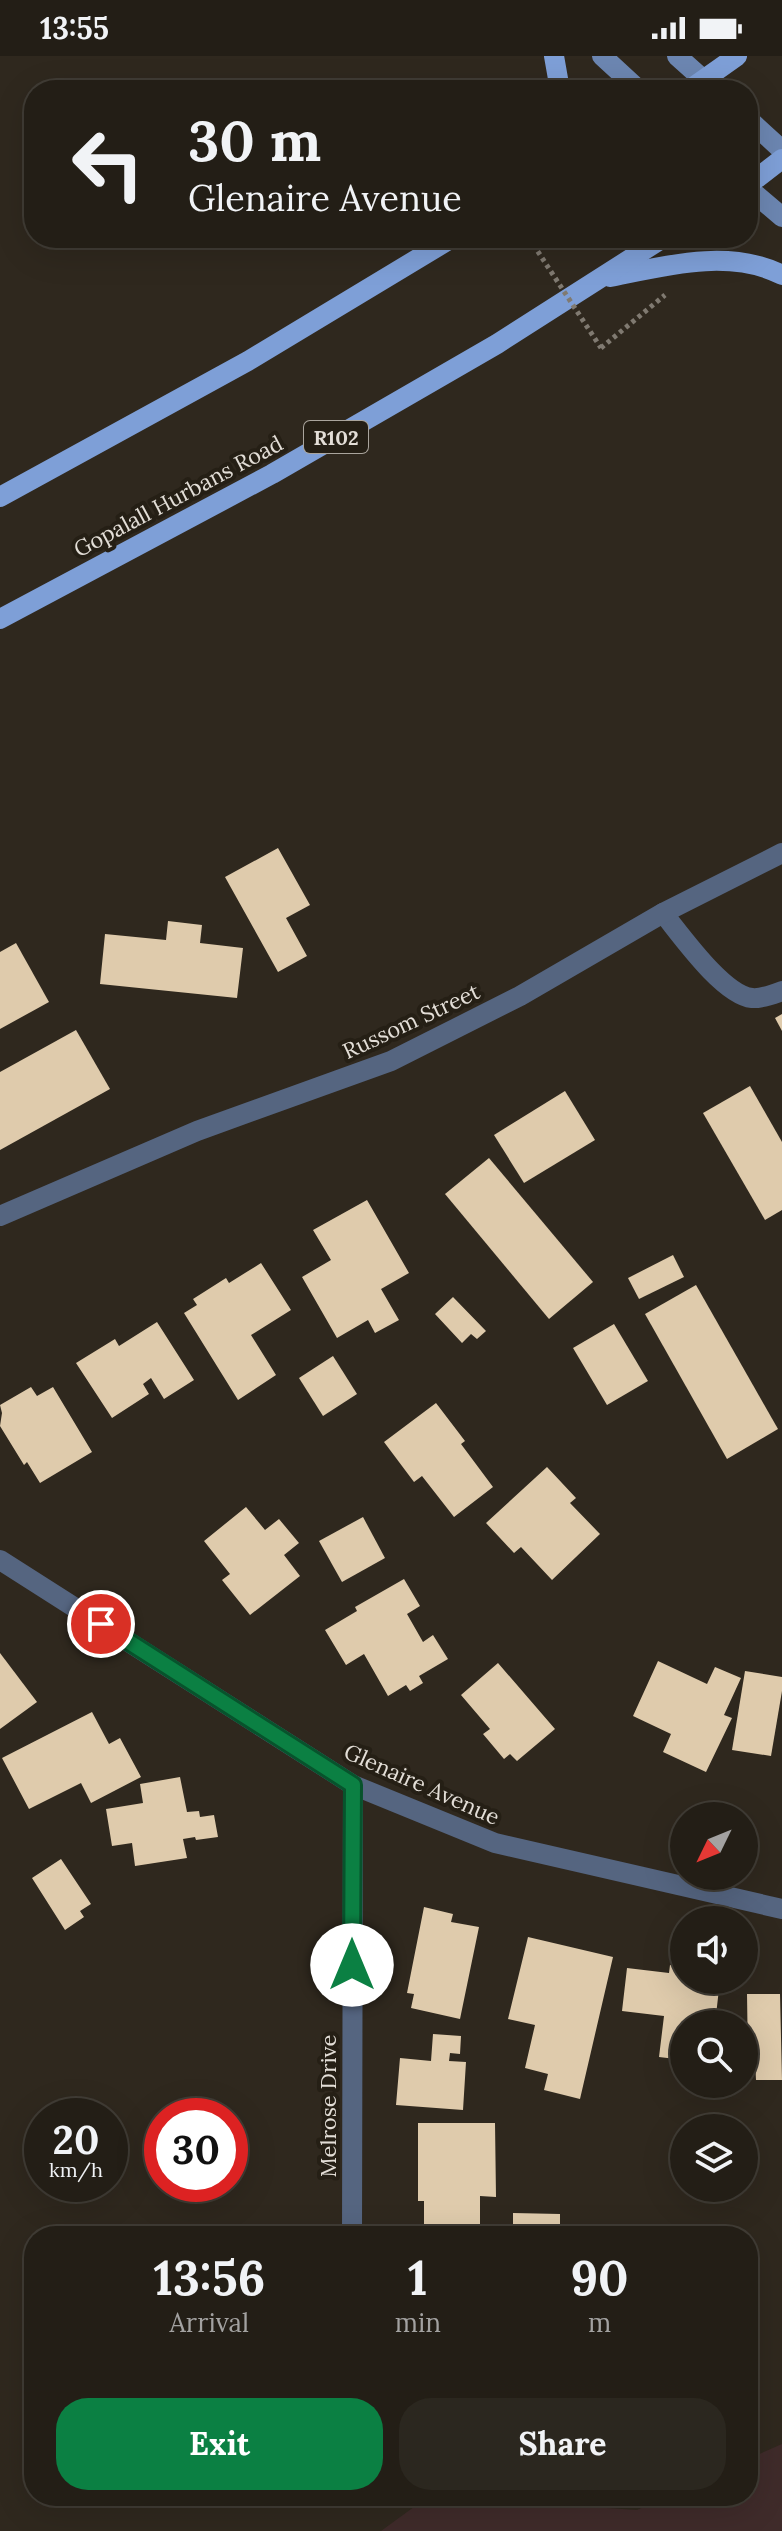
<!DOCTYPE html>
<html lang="en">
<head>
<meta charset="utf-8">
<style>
	body { margin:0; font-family:Lora,serif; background:#2b271f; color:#f1f3f6; height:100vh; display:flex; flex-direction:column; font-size:30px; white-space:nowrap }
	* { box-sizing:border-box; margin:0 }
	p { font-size:26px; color:#a3a2a1 }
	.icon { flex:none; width:44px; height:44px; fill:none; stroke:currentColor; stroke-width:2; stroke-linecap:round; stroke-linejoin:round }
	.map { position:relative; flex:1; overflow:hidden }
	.side { position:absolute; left:24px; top:2170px; width:734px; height:280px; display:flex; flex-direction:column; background:#231e16; border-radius:32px; box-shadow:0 8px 32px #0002,0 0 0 2px #403c35 }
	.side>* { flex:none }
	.guide { position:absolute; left:24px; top:24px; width:734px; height:168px; border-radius:32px; box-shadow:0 8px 32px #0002,0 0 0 2px #403c35; background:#231e16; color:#f1f3f6; overflow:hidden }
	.needle { width:52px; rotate:227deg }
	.buttons { position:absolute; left:670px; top:1746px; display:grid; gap:16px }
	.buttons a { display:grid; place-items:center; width:88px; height:88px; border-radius:50%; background:#231e16; box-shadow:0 8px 32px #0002,0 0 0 2px #403c35; font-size:40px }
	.speed { position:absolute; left:24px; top:2042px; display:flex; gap:16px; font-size:40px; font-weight:700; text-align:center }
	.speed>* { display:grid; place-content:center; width:104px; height:104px; border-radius:50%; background:#231e16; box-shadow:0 8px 32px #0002,0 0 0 2px #403c35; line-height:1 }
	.speed small { font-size:20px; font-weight:400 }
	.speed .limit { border:12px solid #d22; background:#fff; color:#111 }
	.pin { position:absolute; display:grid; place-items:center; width:68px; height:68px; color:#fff; margin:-34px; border:4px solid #fff; border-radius:50%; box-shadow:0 2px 8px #0007 }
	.me { position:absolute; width:88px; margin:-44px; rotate:0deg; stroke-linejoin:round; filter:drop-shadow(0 0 6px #0008) }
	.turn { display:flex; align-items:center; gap:28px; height:168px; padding:0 32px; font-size:36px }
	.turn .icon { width:104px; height:104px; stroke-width:2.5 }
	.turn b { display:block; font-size:56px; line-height:68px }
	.eta { display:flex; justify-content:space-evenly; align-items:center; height:136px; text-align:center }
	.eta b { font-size:48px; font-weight:800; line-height:56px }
	.primary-button { display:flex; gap:16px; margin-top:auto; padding:16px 32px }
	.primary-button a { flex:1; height:92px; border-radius:32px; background:#0b8043; color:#fff; font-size:32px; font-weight:800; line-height:92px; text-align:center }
	.primary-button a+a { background:#2b271f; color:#f1f3f6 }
	.status { display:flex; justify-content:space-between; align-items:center; height:56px; padding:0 40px; background:#231e16; direction:ltr }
	.status svg { height:22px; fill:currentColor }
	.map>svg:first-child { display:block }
</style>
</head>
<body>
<div class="status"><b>13:55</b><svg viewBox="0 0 49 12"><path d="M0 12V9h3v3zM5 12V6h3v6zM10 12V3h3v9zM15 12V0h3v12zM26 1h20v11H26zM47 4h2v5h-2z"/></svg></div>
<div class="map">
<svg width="782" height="2475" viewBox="0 0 782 2475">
	<rect width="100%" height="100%" fill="#2f281e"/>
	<path fill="#3f2b2a" d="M 782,2388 L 782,2475 L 381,2475 L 429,2440 L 637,2454 L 667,2440 L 748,2440 L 748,2403 Z"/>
	<g fill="#dfcbac">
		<path d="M 278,792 L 310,849 L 286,862 L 307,900 L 278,916 L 225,821 Z"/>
		<path d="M 168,865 L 202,869 L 200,887 L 243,892 L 237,942 L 100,928 L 105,878 L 166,884 Z"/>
		<path d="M 16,887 L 49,946 L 0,973 L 0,896 Z"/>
		<path d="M 782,958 L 782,975 L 775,962 Z"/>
		<path d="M 76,974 L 110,1033 L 0,1094 L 0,1016 Z"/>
		<path d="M 750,1030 L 782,1086 L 782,1154 L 765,1164 L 703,1057 Z"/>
		<path d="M 565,1035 L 595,1084 L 524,1127 L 494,1079 Z"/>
		<path d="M 489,1102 L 593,1226 L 549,1263 L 445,1138 Z"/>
		<path d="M 367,1144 L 409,1217 L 381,1233 L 399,1264 L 375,1277 L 368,1264 L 337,1282 L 302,1221 L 331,1204 L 313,1174 Z"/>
		<path d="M 673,1199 L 684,1221 L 639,1243 L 628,1222 Z"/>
		<path d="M 261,1207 L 291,1254 L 251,1279 L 276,1319 L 238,1344 L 184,1257 L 197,1249 L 193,1243 L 226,1222 L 229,1227 Z"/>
		<path d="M 696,1229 L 778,1373 L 727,1403 L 645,1258 Z"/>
		<path d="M 453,1241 L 486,1275 L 477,1283 L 471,1278 L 462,1287 L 435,1258 Z"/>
		<path d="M 157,1266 L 194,1324 L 164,1343 L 151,1322 L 143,1328 L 149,1338 L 112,1362 L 76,1307 L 115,1283 L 119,1290 Z"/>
		<path d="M 614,1268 L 648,1325 L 607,1349 L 573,1292 Z"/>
		<path d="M 333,1300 L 357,1338 L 323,1360 L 299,1322 Z"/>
		<path d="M 31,1331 L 37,1340 L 53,1331 L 92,1396 L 40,1427 L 27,1406 L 24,1409 L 0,1370 L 2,1357 L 0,1349 Z"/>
		<path d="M 436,1347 L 465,1385 L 461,1388 L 493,1431 L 454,1461 L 422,1420 L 414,1426 L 384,1386 Z"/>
		<path d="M 547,1411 L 576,1442 L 570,1447 L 600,1478 L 552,1524 L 521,1491 L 514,1497 L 486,1467 Z"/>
		<path d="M 246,1451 L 265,1474 L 279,1463 L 299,1487 L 284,1499 L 300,1520 L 250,1559 L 222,1524 L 230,1518 L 204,1485 Z"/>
		<path d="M 363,1461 L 385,1502 L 342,1526 L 319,1485 Z"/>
		<path d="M 404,1523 L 420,1550 L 407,1558 L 423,1586 L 433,1579 L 448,1603 L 419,1620 L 423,1627 L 410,1635 L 406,1629 L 388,1640 L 364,1598 L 346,1609 L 325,1574 L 357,1555 L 355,1551 Z"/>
		<path d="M 0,1597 L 37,1646 L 0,1673 Z"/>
		<path d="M 658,1605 L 707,1628 L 715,1611 L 741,1622 L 724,1659 L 732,1662 L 706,1716 L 663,1696 L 671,1678 L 633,1660 Z"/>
		<path d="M 498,1607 L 555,1673 L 517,1705 L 510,1698 L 504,1703 L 483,1678 L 490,1673 L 461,1639 Z"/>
		<path d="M 745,1615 L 782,1621 L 782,1635 L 771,1700 L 732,1694 Z"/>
		<path d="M 92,1656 L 109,1688 L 120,1682 L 141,1721 L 91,1747 L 81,1727 L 29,1753 L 2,1702 Z"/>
		<path d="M 180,1721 L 187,1756 L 199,1755 L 200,1761 L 214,1759 L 218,1781 L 196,1784 L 195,1781 L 183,1783 L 187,1802 L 135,1810 L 132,1787 L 112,1790 L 106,1753 L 143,1747 L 140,1728 Z"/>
		<path d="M 61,1803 L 91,1848 L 80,1855 L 84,1861 L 65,1874 L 32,1822 Z"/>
		<path d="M 424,1851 L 453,1858 L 451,1866 L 479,1871 L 460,1963 L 411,1952 L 414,1938 L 407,1937 Z"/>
		<path d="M 528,1881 L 613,1901 L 580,2043 L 544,2034 L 548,2018 L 525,2012 L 535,1969 L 508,1963 Z"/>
		<path d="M 670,1909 L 684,1910 L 684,1924 L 720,1924 L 715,1968 L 684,1968 L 684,2004 L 659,2001 L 664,1960 L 622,1955 L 627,1912 L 669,1917 Z"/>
		<path d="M 747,1938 L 780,1938 L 782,2024 L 756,2024 L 755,2004 L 748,2004 Z"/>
		<path d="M 433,1978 L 461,1980 L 460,1998 L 450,1997 L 449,2005 L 466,2006 L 463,2054 L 396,2049 L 400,2002 L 431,2005 Z"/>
		<path d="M 418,2067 L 495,2067 L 496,2141 L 480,2140 L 480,2180 L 424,2180 L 424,2145 L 418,2145 Z"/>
		<path d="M 513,2157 L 560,2158 L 560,2180 L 513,2180 Z"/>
	</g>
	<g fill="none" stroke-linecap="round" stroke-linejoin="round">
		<path stroke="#807a71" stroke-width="5" stroke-dasharray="4 4" stroke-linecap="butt" d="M 601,292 L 665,239"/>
		<path stroke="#556580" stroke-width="20" d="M 663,857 C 681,879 723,939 752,942 C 760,943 774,938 782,935"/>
		<g stroke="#556580" stroke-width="20">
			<path d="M 0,1160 L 197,1075 L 391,1005 L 520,940 L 663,857 L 782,797"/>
			<path d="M 0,1504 L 353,1729 L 495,1787 L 782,1853"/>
			<path d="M 352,2180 L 353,1729"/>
		</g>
		<g stroke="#6c86b1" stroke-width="20">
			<path d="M 602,0 L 639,34"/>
			<path d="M 677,0 L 715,34"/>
			<path d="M 748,63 L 782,94"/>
			<path d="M 748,132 L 782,161"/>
		</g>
		<g stroke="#7e9fd7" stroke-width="20">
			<path d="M 554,0 L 560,34"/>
			<path d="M 689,34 L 737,0"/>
			<path d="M 748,129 L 782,103"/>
			<path d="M 610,221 C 664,210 730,192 782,219"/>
			<path d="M 0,441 L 248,305 L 452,182"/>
			<path d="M 0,563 L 272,418 L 497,288 L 663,182"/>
		</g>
		<path stroke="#807a71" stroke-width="5" stroke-dasharray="4 4" stroke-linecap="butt" d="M 529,182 L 601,292"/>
	</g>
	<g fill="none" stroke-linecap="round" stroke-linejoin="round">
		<g stroke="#07532c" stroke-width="20">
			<path id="route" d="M 101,1568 L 353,1729 L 352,1909"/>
		</g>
		<use href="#route" stroke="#0b8043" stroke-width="14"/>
	</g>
	<g text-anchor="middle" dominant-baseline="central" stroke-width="8" stroke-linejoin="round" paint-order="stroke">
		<rect fill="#251f15" stroke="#aaa59d" stroke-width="2" x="304" y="365" width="64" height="32" rx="6"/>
		<g font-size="20" font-weight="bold" fill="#e3ded7">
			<text x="336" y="381">R102</text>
		</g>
		<g font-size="22" fill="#e3ded7" stroke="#251f15">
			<text transform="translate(178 440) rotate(-28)">Gopalall Hurbans Road</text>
			<text transform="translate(411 965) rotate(-25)">Russom Street</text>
			<text transform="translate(422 1728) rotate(24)">Glenaire Avenue</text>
			<text transform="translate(328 2050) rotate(-90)">Melrose Drive</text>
		</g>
	</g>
</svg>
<div class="buttons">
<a><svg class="needle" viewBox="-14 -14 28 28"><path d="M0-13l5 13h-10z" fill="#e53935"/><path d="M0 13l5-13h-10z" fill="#a3a2a1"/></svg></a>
<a><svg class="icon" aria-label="sound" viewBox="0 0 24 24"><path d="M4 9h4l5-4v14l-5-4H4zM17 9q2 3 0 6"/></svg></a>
<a><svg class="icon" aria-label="search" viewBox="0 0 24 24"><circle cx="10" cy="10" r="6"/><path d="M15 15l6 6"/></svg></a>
<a><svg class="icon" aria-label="layers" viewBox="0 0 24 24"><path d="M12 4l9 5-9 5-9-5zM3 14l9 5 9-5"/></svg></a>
</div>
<div class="speed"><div>20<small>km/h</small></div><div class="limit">30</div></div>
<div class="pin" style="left:101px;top:1568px;background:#d93025"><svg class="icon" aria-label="arrive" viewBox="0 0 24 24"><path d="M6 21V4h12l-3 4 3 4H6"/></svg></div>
<svg class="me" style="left:352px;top:1909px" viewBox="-20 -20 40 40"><circle r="19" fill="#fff"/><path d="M0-13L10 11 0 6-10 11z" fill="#0b8043"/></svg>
<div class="guide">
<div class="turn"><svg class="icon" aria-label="left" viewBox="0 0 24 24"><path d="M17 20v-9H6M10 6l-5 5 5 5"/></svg><div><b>30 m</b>Glenaire Avenue</div></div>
</div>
<section class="side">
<div class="eta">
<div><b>13:56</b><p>Arrival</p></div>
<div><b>1</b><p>min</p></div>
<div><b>90</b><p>m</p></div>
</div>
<div class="primary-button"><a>Exit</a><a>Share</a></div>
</section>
</div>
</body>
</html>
